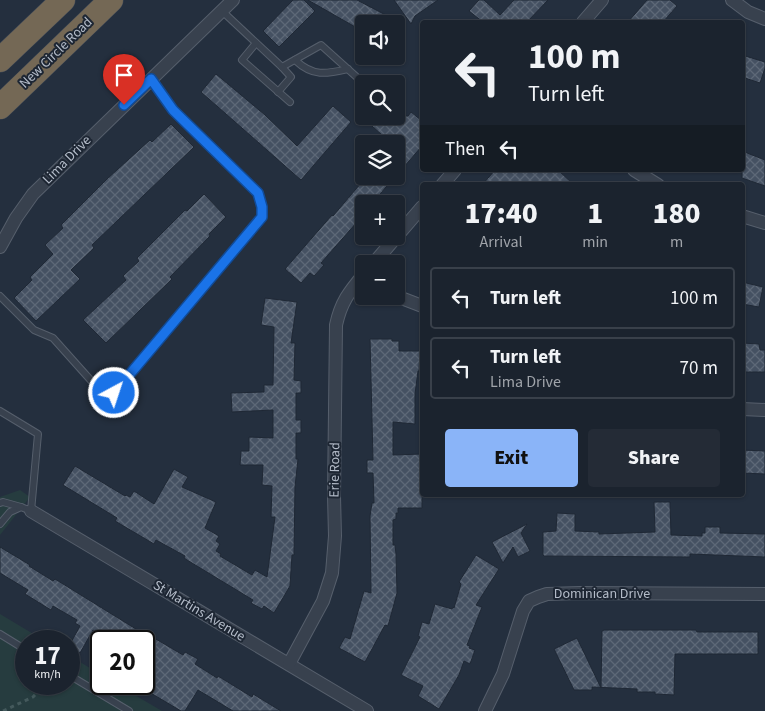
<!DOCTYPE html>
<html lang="en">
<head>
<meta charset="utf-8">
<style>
	body { margin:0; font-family:"Source Sans 3",sans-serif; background:#242b36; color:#f1f3f6; height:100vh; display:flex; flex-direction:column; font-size:19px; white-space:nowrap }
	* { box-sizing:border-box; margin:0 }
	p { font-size:16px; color:#a0a4aa }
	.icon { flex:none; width:28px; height:28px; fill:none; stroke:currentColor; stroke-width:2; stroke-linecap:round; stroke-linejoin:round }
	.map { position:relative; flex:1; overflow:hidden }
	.side { position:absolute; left:420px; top:182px; width:325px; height:315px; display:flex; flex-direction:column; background:#1b232e; border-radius:5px; box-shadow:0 1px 4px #0004,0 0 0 1px #39404a }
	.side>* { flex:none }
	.banner { position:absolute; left:420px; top:20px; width:325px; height:152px; border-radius:5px; box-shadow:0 1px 4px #0004,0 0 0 1px #39404a; background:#1b232e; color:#f1f3f6; overflow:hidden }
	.tools { position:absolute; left:355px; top:15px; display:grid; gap:10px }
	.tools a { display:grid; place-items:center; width:50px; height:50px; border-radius:5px; background:#1b232e; box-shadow:0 1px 4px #0004,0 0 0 1px #39404a; font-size:25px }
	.speed { position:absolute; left:15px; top:630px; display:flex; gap:10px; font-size:25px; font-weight:700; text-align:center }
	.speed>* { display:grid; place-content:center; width:65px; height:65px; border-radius:50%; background:#1b232e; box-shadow:0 1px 4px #0004,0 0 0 1px #39404a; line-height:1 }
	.speed small { font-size:12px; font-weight:400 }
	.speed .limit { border:2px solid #111; border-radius:8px; background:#fff; color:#111 }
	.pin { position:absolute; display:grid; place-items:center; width:42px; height:42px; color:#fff; margin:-51px -21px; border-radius:50% 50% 50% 0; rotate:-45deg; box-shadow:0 0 5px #0007 }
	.pin .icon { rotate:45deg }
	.me { position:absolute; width:55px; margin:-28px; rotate:40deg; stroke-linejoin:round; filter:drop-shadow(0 0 4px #0008) }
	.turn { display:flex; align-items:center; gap:18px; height:105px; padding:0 25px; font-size:22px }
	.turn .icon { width:65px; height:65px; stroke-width:2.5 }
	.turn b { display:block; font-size:35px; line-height:42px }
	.then { display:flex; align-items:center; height:48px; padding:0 25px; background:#0003; gap:10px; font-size:19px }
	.eta { display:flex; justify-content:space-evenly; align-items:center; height:85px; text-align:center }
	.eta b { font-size:30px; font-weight:800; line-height:35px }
	.primary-button { display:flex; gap:10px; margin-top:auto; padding:10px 25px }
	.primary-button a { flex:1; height:58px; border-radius:5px; background:#8ab4f8; color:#111; font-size:20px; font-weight:800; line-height:58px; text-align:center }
	.primary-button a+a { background:#242b36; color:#f1f3f6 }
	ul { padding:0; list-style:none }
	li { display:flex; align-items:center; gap:15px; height:62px; margin:0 10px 8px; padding:0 15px; border:2px solid #39404a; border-radius:5px }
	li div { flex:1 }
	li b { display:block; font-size:19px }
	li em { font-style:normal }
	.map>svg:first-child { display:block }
</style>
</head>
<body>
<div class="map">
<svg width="765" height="711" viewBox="0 0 765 711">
	<defs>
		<pattern id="building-cross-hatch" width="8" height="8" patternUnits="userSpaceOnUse" patternTransform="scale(1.25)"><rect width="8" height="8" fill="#455162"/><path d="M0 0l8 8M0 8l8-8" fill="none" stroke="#5d6877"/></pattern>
	</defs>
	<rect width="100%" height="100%" fill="#242f3e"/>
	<g fill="#263c3f">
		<path d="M 20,490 L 30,497 L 0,535 L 0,497 Z"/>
		<path d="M 0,614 L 45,641 L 26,641 L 26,684 L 69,684 L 69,655 L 101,675 L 101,684 L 116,684 L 162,711 L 0,711 Z"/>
	</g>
	<g fill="url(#building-cross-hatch)" stroke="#1f2835">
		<path d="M 293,0 L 304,0 L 315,11 L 279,47 L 263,31 Z"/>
		<path d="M 308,0 L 357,0 L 403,24 L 364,24 L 364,32 Z"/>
		<path d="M 394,0 L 438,0 L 415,16 L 411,24 Z"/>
		<path d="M 479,0 L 484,0 L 500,15 L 514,0 L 548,0 L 527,22 L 483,22 L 469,11 Z"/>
		<path d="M 647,0 L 670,0 L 677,6 L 663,22 L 628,22 Z"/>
		<path d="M 742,55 L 765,62 L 765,68 L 760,83 L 742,77 Z"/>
		<path d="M 216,74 L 265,115 L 297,146 L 333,106 L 351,122 L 301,180 L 201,92 Z"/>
		<path d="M 411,112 L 422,121 L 422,146 L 396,176 L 396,144 L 392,144 L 372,126 L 380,116 L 408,116 Z"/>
		<path d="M 171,124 L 194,147 L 92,245 L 94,248 L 71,270 L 80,279 L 36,321 L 14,298 L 32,280 L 30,277 L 53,254 L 45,245 L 63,228 L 61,225 L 107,179 L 150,140 L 152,142 Z"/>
		<path d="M 742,151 L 765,160 L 765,186 L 742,178 Z"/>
		<path d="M 495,170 L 558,170 L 574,185 L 482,185 Z"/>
		<path d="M 367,176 L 395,176 L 372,204 L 364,204 L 364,214 L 321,263 L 324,265 L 314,276 L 310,273 L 301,283 L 285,269 L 332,215 L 333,216 Z"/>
		<path d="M 204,194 L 226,217 L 209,234 L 210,236 L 170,277 L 172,279 L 106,343 L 83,320 L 126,280 L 123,276 L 139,261 L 137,258 L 185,210 L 187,211 Z"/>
		<path d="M 742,282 L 763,287 L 759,307 L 742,304 Z"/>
		<path d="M 265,298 L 297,302 L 291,343 L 295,343 L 294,380 L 301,381 L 301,393 L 296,393 L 296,420 L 301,420 L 301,433 L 296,433 L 296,459 L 298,459 L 295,487 L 294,555 L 292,555 L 290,586 L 274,613 L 264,606 L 262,609 L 251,603 L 253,600 L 187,560 L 184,558 L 185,556 L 156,540 L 154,544 L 115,521 L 117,518 L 63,485 L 75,466 L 125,496 L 126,495 L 130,497 L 134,491 L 154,504 L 174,469 L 188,477 L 182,487 L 216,502 L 205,528 L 219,536 L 216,541 L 220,544 L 216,551 L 221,554 L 220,556 L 252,575 L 255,570 L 267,577 L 275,517 L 271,517 L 272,486 L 262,485 L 263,465 L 240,465 L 241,451 L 249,451 L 249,437 L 273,438 L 273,410 L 232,412 L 231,393 L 264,392 L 264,385 L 273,385 L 274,327 L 261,325 Z"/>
		<path d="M 370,339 L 392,339 L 392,341 L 399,341 L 399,351 L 420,351 L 419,371 L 418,371 L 415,394 L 415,424 L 393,422 L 393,455 L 422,454 L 422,508 L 398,508 L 398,513 L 396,513 L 396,519 L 393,520 L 393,545 L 395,545 L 396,554 L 397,593 L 388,626 L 385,625 L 365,662 L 339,648 L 345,637 L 350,639 L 364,591 L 371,593 L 370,516 L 372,503 L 374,503 L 373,473 L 367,473 L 367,460 L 373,460 Z"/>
		<path d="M 742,343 L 759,344 L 760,350 L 765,350 L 765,372 L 742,372 Z"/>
		<path d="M 742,450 L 765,451 L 765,474 L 742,473 Z"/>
		<path d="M 654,502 L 670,502 L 671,535 L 702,536 L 702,533 L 705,533 L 705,527 L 720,527 L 720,533 L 765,534 L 765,557 L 690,554 L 690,557 L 544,556 L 543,555 L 543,532 L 556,531 L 557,513 L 575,514 L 575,531 L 599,532 L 599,534 L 655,532 Z"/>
		<path d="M 527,524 L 521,533 L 530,551 L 518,557 L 513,547 L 503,563 L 492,542 Z"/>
		<path d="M 0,547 L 30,565 L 29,566 L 53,581 L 55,579 L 144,634 L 144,632 L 183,655 L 185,652 L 198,659 L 195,664 L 217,678 L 218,676 L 252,697 L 253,694 L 281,711 L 233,711 L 198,690 L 185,711 L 181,711 L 144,689 L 144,641 L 111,641 L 93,630 L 80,653 L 69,646 L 80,626 L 75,623 L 77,620 L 53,606 L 51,610 L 25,594 L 28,590 L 0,573 Z"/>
		<path d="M 476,555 L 499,569 L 476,605 L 482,607 L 467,645 L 470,646 L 469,648 L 475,650 L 470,664 L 464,661 L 459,675 L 439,709 L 418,696 L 423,686 L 401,675 L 420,637 L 418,636 L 422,622 L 429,624 L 435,604 L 452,609 L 453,607 L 454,608 L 461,584 L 459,582 Z"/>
		<path d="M 604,630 L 696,630 L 697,632 L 758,632 L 758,654 L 675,654 L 674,695 L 655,694 L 655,692 L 637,692 L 637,689 L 592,687 L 592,690 L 574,690 L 554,649 L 577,638 L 601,688 L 602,631 Z"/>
	</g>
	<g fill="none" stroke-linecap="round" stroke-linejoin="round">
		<g stroke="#565f6c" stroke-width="8">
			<g id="lane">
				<path d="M 222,11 L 282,67 L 321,45 L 360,80"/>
				<path d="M 256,43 L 242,60 L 290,102"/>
				<path d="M 295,60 C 313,77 326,74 348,69"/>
				<path d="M 278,92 L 291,77 L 282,67"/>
				<path d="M 0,296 L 34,330 L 53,338 L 103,394 L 108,395 L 113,393 L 262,217 L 262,207 L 258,193 L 173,110 L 151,79"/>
				<path d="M 0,411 L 38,434 L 31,511 L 21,507 L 10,512 L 0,524"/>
				<path d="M 0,503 L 3,502 L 21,507"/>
				<path d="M 0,634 L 26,650"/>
				<path d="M 69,675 L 129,711"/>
			</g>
		</g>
		<g stroke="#565f6c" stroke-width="14">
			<g id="street">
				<path d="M 732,0 L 748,12 L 765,19"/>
				<path d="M 583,22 L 602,0"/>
				<path d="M 634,170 L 658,185"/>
				<path d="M 442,185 L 455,170"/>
				<path d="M 742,216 L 765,223"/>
				<path d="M 0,247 L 16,218 L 33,194 L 233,0"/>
				<path d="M 373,264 L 422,207"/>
				<path d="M 396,296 L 422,306"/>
				<path d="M 742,409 L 765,410"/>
				<path d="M 31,511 L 367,711"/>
				<path d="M 289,664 L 323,601 L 332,573 L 335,536 L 334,496 L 336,325 C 341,302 349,292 364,274"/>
				<path d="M 485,711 L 503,674 L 523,611 L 529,601 L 538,597 L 547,594 L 580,593 L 765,594"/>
			</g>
		</g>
		<g stroke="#434c59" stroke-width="25">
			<g id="highway">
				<path d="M 0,60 L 63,0"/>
				<path d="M 0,107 L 111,0"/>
			</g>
		</g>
		<path stroke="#44595c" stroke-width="3" stroke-dasharray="4 4" stroke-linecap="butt" d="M 3,711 L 33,697 L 45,684"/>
		<use href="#lane" stroke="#38414e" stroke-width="6"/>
		<use href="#street" stroke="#38414e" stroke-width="12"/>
		<use href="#highway" stroke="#746855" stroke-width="24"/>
	</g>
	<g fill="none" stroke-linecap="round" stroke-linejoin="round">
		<g stroke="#114b97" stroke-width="12">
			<path id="route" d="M 114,393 L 262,217 L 262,207 L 258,193 L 173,110 L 151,79 L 124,105"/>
		</g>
		<use href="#route" stroke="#1a73e8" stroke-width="9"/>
	</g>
	<g text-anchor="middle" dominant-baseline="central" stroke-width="4" stroke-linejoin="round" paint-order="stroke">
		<g font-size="14" fill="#b4bcc9" stroke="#1d2633">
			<text transform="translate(56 53) rotate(-44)">New Circle Road</text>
			<text transform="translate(67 160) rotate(-45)">Lima Drive</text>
			<text transform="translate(335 470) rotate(-89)">Erie Road</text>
			<text x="602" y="594">Dominican Drive</text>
			<text transform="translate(199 611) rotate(31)">St Martins Avenue</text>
		</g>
	</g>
</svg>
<div class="tools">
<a><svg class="icon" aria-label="sound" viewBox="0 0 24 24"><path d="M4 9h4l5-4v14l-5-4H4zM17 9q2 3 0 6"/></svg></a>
<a><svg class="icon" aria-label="search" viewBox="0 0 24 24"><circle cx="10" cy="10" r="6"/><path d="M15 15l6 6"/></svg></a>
<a><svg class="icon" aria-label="layers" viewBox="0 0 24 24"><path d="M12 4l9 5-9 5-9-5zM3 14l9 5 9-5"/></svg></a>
<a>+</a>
<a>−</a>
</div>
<div class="speed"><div>17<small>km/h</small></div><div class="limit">20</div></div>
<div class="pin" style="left:124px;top:105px;background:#d93025"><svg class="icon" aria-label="arrive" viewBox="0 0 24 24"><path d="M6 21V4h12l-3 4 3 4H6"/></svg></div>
<svg class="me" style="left:114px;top:393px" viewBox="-20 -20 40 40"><circle r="17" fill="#1a73e8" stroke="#fff" stroke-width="3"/><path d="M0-11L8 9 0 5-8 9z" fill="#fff"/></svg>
<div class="banner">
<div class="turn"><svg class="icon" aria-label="left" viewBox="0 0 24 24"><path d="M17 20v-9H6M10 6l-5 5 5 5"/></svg><div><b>100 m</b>Turn left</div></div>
<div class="then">Then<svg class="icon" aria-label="left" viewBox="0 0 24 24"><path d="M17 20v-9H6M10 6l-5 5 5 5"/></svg></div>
</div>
<section class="side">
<div class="eta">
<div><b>17:40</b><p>Arrival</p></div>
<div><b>1</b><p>min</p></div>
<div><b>180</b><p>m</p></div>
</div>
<ul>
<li><svg class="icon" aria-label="left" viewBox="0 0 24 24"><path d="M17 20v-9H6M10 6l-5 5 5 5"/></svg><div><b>Turn left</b></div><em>100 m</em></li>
<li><svg class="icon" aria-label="left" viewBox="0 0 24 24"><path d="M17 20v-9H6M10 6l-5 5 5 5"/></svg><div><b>Turn left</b><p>Lima Drive</p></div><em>70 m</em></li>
</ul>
<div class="primary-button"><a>Exit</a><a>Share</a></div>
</section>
</div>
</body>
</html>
